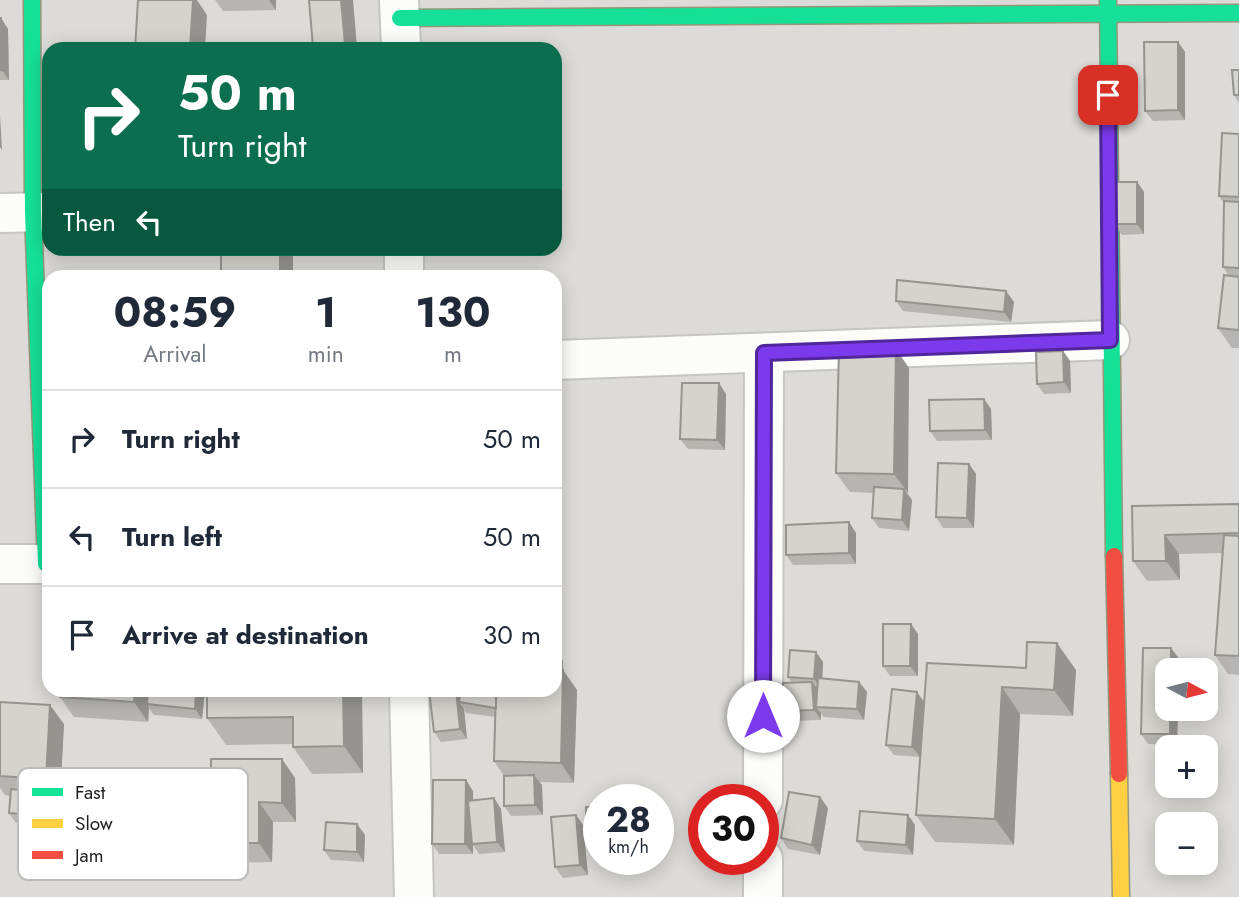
<!DOCTYPE html>
<html lang="en">
<head>
<meta charset="utf-8">
<style>
	body { margin:0; font-family:Jost,sans-serif; background:#f6f6f7; color:#1f2937; height:100vh; display:flex; flex-direction:column; font-size:26px; white-space:nowrap }
	* { box-sizing:border-box; margin:0 }
	p { font-size:23px; color:#747a83 }
	.icon { flex:none; width:38px; height:38px; fill:none; stroke:currentColor; stroke-width:2; stroke-linecap:round; stroke-linejoin:round }
	.map { position:relative; flex:1; overflow:hidden }
	.details { position:absolute; left:42px; top:270px; width:520px; height:427px; display:flex; flex-direction:column; background:#fff; border-radius:21px; box-shadow:0 4px 18px #0003 }
	.details>* { flex:none }
	.hud { position:absolute; left:42px; top:42px; width:520px; height:214px; border-radius:21px; box-shadow:0 4px 18px #0003; background:#0b6e4f; color:#fff; overflow:hidden }
	.needle { width:46px; rotate:97deg }
	.buttons { position:absolute; left:1155px; top:658px; display:grid; gap:14px }
	.buttons a { display:grid; place-items:center; width:63px; height:63px; border-radius:14px; background:#fff; box-shadow:0 4px 18px #0003; font-size:35px }
	.speed { position:absolute; left:583px; top:784px; display:flex; gap:14px; font-size:35px; font-weight:700; text-align:center }
	.speed>* { display:grid; place-content:center; width:91px; height:91px; border-radius:50%; background:#fff; box-shadow:0 4px 18px #0003; line-height:1 }
	.speed small { font-size:18px; font-weight:400 }
	.speed .limit { border:10px solid #d22; background:#fff; color:#111 }
	.pin { position:absolute; display:grid; place-items:center; width:60px; height:60px; color:#fff; margin:-30px; border-radius:14px; box-shadow:0 4px 10px #0006 }
	.me { position:absolute; width:77px; margin:-38px; rotate:0deg; stroke-linejoin:round; filter:drop-shadow(0 0 5px #0008) }
	.turn { display:flex; align-items:center; gap:24px; height:147px; padding:0 21px; font-size:32px }
	.turn .icon { width:91px; height:91px; stroke-width:2.5 }
	.turn b { display:block; font-size:49px; line-height:60px }
	.then { display:flex; align-items:center; height:66px; padding:0 21px; background:#0003; gap:14px; font-size:26px }
	.eta { display:flex; justify-content:space-evenly; align-items:center; height:119px; text-align:center }
	.eta b { font-size:42px; font-weight:700; line-height:49px }
	ul { padding:0; list-style:none }
	li { display:flex; align-items:center; gap:21px; height:98px; padding:0 21px; border-top:2px solid #e0e1e3 }
	li div { flex:1 }
	li b { display:block; font-size:26px }
	li em { font-style:normal }
	.map>svg:first-child { display:block }
</style>
</head>
<body>
<div class="map">
<svg width="1239" height="897" viewBox="0 0 1239 897">
	<rect width="100%" height="100%" fill="#edece6"/>
	<path fill="#dcdbd8" fill-rule="evenodd" d="M 0,0 L 1239,0 L 1239,897 L 0,897 ZM 49,49 L 555,49 L 555,248 L 49,248 ZM 49,276 L 555,276 L 555,690 L 49,690 ZM 1167,670 L 1206,670 L 1206,709 L 1167,709 ZM 1167,747 L 1206,747 L 1206,786 L 1167,786 ZM 598,800 L 658,800 L 658,859 L 598,859 ZM 704,800 L 763,800 L 763,859 L 704,859 ZM 1167,824 L 1206,824 L 1206,863 L 1167,863 Z"/>
	<g fill="none" stroke-linecap="round" stroke-linejoin="round">
		<g stroke="#c5c5c2" stroke-width="42">
			<g id="street">
				<path d="M 399,0 L 401,49"/>
				<path d="M 0,213 L 49,212"/>
				<path d="M 404,276 L 404,248"/>
				<path d="M 555,360 L 1110,340"/>
				<path d="M 0,564 L 49,564"/>
				<path d="M 409,690 L 414,897"/>
				<path d="M 763,800 L 764,353"/>
				<path d="M 763,897 L 763,859"/>
			</g>
		</g>
		<g stroke="#94977e" stroke-width="19">
			<g id="fast">
				<path d="M 32,0 L 33,212 L 46,564"/>
				<path d="M 1108,0 L 1114,556"/>
				<path d="M 400,18 L 1239,13"/>
			</g>
		</g>
		<g stroke="#94977e" stroke-width="19">
			<path id="slow" d="M 1119,774 L 1121,897"/>
		</g>
		<g stroke="#94977e" stroke-width="19">
			<path id="jam" d="M 1114,556 L 1119,774"/>
		</g>
		<use href="#street" stroke="#fcfcfb" stroke-width="38"/>
		<use href="#fast" stroke="#16e098" stroke-width="16"/>
		<use href="#slow" stroke="#ffcf43" stroke-width="16"/>
		<use href="#jam" stroke="#f24e42" stroke-width="16"/>
	</g>
	<g fill="#b7b5b1">
		<path d="M 215,0 L 276,0 L 276,10 L 223,11 Z"/>
		<path d="M 353,0 L 357,49 L 314,49 L 313,47 Z"/>
		<path d="M 0,18 L 8,29 L 9,80 L 0,80 Z"/>
		<path d="M 1178,42 L 1185,52 L 1185,120 L 1153,121 L 1145,111 Z"/>
		<path d="M 1239,70 L 1239,103 L 1234,95 Z"/>
		<path d="M 1239,134 L 1239,348 L 1232,348 L 1218,328 L 1229,276 L 1223,267 L 1224,203 L 1219,196 Z"/>
		<path d="M 1137,182 L 1144,192 L 1144,234 L 1122,235 L 1115,224 Z"/>
		<path d="M 1006,291 L 1014,302 L 1011,322 L 903,311 L 896,301 Z"/>
		<path d="M 1063,351 L 1070,361 L 1071,393 L 1044,394 L 1037,384 Z"/>
		<path d="M 909,368 L 907,493 L 912,500 L 909,531 L 879,528 L 872,518 L 873,493 L 850,492 L 836,473 Z"/>
		<path d="M 726,394 L 725,450 L 688,449 L 680,439 Z"/>
		<path d="M 991,409 L 992,440 L 937,441 L 930,431 Z"/>
		<path d="M 969,464 L 976,474 L 974,528 L 943,528 L 936,517 Z"/>
		<path d="M 1239,504 L 1239,675 L 1228,674 L 1215,655 L 1222,553 L 1179,554 L 1180,580 L 1147,581 L 1133,561 L 1132,506 Z"/>
		<path d="M 856,533 L 856,564 L 793,565 L 786,555 Z"/>
		<path d="M 911,624 L 918,634 L 918,676 L 890,676 L 883,666 Z"/>
		<path d="M 1171,648 L 1179,659 L 1178,670 L 1167,670 L 1167,709 L 1178,709 L 1177,745 L 1148,744 L 1141,734 Z"/>
		<path d="M 563,661 L 563,670 L 577,690 L 574,783 L 539,782 L 542,785 L 543,815 L 511,816 L 504,806 L 504,776 L 494,761 L 496,717 L 466,713 L 464,709 L 467,739 L 441,742 L 434,732 L 429,690 L 555,690 Z"/>
		<path d="M 823,662 L 822,678 L 859,682 L 867,692 L 864,720 L 823,717 L 821,713 L 821,720 L 791,721 L 783,711 L 792,683 L 788,677 Z"/>
		<path d="M 1076,670 L 1073,716 L 1020,714 L 1014,845 L 935,842 L 916,815 L 920,757 L 894,755 L 886,745 L 924,702 Z"/>
		<path d="M 205,690 L 202,719 L 154,715 L 149,708 L 148,722 L 74,717 L 60,697 Z"/>
		<path d="M 207,690 L 359,690 L 362,693 L 363,773 L 312,774 L 293,747 L 293,744 L 226,745 L 207,718 Z"/>
		<path d="M 0,702 L 64,724 L 60,798 L 44,797 L 47,802 L 45,825 L 16,823 L 9,813 L 10,796 L 5,795 L 0,788 Z"/>
		<path d="M 211,759 L 295,778 L 296,822 L 273,822 L 272,862 L 225,863 L 211,843 Z"/>
		<path d="M 473,791 L 473,800 L 494,798 L 501,809 L 505,852 L 479,854 L 473,845 L 473,854 L 439,854 L 432,844 Z"/>
		<path d="M 598,807 L 598,846 L 593,846 L 586,835 Z"/>
		<path d="M 828,808 L 820,855 L 788,849 L 781,838 Z"/>
		<path d="M 576,815 L 583,825 L 588,875 L 563,878 L 555,867 Z"/>
		<path d="M 908,815 L 915,825 L 913,855 L 864,851 L 857,841 Z"/>
		<path d="M 357,824 L 365,835 L 364,862 L 331,860 L 324,850 Z"/>
		<path d="M 205,832 L 208,868 L 182,871 L 174,860 Z"/>
	</g>
	<g fill="#959490">
		<path d="M 193,0 L 197,0 L 207,15 L 205,49 L 190,49 Z"/>
		<path d="M 269,0 L 276,0 L 276,10 Z"/>
		<path d="M 341,0 L 353,0 L 357,49 L 349,49 L 345,44 Z"/>
		<path d="M 1,18 L 8,29 L 9,80 L 2,70 Z"/>
		<path d="M 1178,42 L 1185,52 L 1185,120 L 1178,110 Z"/>
		<path d="M 0,115 L 2,150 L 0,147 Z"/>
		<path d="M 1137,182 L 1144,192 L 1144,234 L 1137,224 Z"/>
		<rect x="280" y="248" width="13" height="28"/>
		<path d="M 1006,291 L 1014,302 L 1011,322 L 1004,312 Z"/>
		<path d="M 896,349 L 909,368 L 908,493 L 894,474 Z"/>
		<path d="M 1063,351 L 1070,361 L 1071,393 L 1064,382 Z"/>
		<path d="M 719,383 L 726,394 L 725,450 L 717,440 Z"/>
		<path d="M 984,399 L 991,409 L 992,440 L 985,430 Z"/>
		<path d="M 555,444 L 562,455 L 556,524 L 555,522 Z"/>
		<path d="M 969,464 L 976,474 L 974,528 L 967,518 Z"/>
		<path d="M 904,489 L 912,500 L 909,531 L 902,520 Z"/>
		<path d="M 849,522 L 856,533 L 856,564 L 849,553 Z"/>
		<path d="M 1165,535 L 1179,554 L 1180,580 L 1166,561 Z"/>
		<path d="M 911,624 L 918,634 L 918,676 L 910,666 Z"/>
		<path d="M 1057,643 L 1076,670 L 1073,716 L 1054,690 Z"/>
		<path d="M 1171,648 L 1179,659 L 1178,670 L 1171,670 Z"/>
		<path d="M 556,650 L 563,661 L 563,675 L 563,670 L 577,690 L 574,783 L 561,763 Z"/>
		<path d="M 816,652 L 823,662 L 822,689 L 814,679 Z"/>
		<path d="M 812,682 L 820,692 L 816,707 L 821,713 L 821,720 L 814,710 Z"/>
		<path d="M 859,682 L 867,692 L 864,720 L 857,709 Z"/>
		<path d="M 1002,687 L 1020,714 L 1014,845 L 995,819 Z"/>
		<path d="M 135,690 L 148,690 L 147,704 L 149,708 L 148,722 L 134,702 Z"/>
		<path d="M 196,690 L 205,690 L 202,719 L 195,709 Z"/>
		<path d="M 343,690 L 359,690 L 362,693 L 363,773 L 344,746 Z"/>
		<path d="M 456,690 L 462,690 L 459,702 L 464,709 L 467,739 L 460,729 Z"/>
		<path d="M 917,692 L 924,702 L 920,757 L 912,747 Z"/>
		<path d="M 50,705 L 64,724 L 60,798 L 46,779 Z"/>
		<path d="M 1170,709 L 1178,709 L 1177,745 L 1170,734 Z"/>
		<path d="M 282,759 L 295,778 L 296,822 L 282,803 Z"/>
		<path d="M 534,775 L 542,785 L 543,815 L 535,805 Z"/>
		<path d="M 466,780 L 473,791 L 473,854 L 465,844 Z"/>
		<path d="M 40,792 L 47,802 L 45,825 L 38,815 Z"/>
		<path d="M 820,797 L 828,808 L 820,855 L 812,845 Z"/>
		<path d="M 494,798 L 501,809 L 505,852 L 497,842 Z"/>
		<path d="M 259,802 L 273,822 L 272,862 L 259,843 Z"/>
		<path d="M 576,815 L 583,825 L 588,875 L 580,865 Z"/>
		<path d="M 908,815 L 915,825 L 913,855 L 906,845 Z"/>
		<path d="M 197,822 L 205,832 L 208,868 L 201,858 Z"/>
		<path d="M 357,824 L 365,835 L 364,862 L 357,852 Z"/>
	</g>
	<g fill="#d5d3ce" stroke="#959490" stroke-width="2">
		<path d="M 138,0 L 193,0 L 190,49 L 135,49 Z"/>
		<path d="M 309,0 L 341,0 L 345,44 L 313,47 Z"/>
		<path d="M 0,18 L 1,18 L 2,70 L 0,70 Z"/>
		<path d="M 1144,42 L 1178,42 L 1178,110 L 1145,111 Z"/>
		<path d="M 1232,70 L 1239,70 L 1239,95 L 1234,95 Z"/>
		<path d="M 1222,133 L 1239,134 L 1239,197 L 1219,196 Z"/>
		<path d="M 1114,182 L 1137,182 L 1137,224 L 1115,224 Z"/>
		<path d="M 1224,201 L 1239,202 L 1239,268 L 1223,267 Z"/>
		<rect x="221" y="248" width="59" height="28"/>
		<path d="M 1224,275 L 1239,277 L 1239,330 L 1218,328 Z"/>
		<path d="M 897,280 L 1006,291 L 1004,312 L 896,301 Z"/>
		<path d="M 839,348 L 896,349 L 894,474 L 836,473 Z"/>
		<path d="M 1063,351 L 1064,382 L 1037,384 L 1036,352 Z"/>
		<path d="M 682,383 L 719,383 L 717,440 L 680,439 Z"/>
		<path d="M 984,399 L 985,430 L 930,431 L 929,400 Z"/>
		<path d="M 938,463 L 969,464 L 967,518 L 936,517 Z"/>
		<path d="M 874,487 L 904,489 L 902,520 L 872,518 Z"/>
		<path d="M 1239,504 L 1239,533 L 1165,535 L 1166,561 L 1133,561 L 1132,506 Z"/>
		<path d="M 849,522 L 849,553 L 786,555 L 786,525 Z"/>
		<path d="M 1224,535 L 1239,536 L 1239,656 L 1215,655 Z"/>
		<path d="M 883,624 L 911,624 L 910,666 L 883,666 Z"/>
		<path d="M 1027,642 L 1057,643 L 1054,690 L 1002,687 L 995,819 L 916,815 L 927,663 L 1026,668 Z"/>
		<path d="M 1143,648 L 1171,648 L 1171,670 L 1167,670 L 1167,709 L 1170,709 L 1170,734 L 1141,734 Z"/>
		<rect x="555" y="650" width="1" height="20"/>
		<path d="M 790,650 L 816,652 L 814,679 L 788,677 Z"/>
		<path d="M 555,670 L 563,670 L 561,763 L 494,761 L 496,690 L 555,690 Z"/>
		<path d="M 818,678 L 859,682 L 857,709 L 816,707 Z"/>
		<path d="M 812,682 L 814,710 L 783,711 L 783,683 Z"/>
		<path d="M 892,689 L 917,692 L 912,747 L 886,745 Z"/>
		<path d="M 61,690 L 135,690 L 134,702 L 60,697 Z"/>
		<path d="M 148,690 L 196,690 L 195,709 L 147,704 Z"/>
		<path d="M 207,690 L 343,690 L 344,746 L 293,747 L 293,717 L 207,718 Z"/>
		<path d="M 429,690 L 456,690 L 460,729 L 434,732 Z"/>
		<path d="M 461,690 L 496,690 L 496,708 L 459,702 Z"/>
		<path d="M 0,702 L 50,705 L 46,779 L 0,776 Z"/>
		<path d="M 211,759 L 282,759 L 282,803 L 259,802 L 259,843 L 211,843 Z"/>
		<path d="M 534,775 L 535,805 L 504,806 L 504,776 Z"/>
		<path d="M 433,780 L 466,780 L 465,844 L 432,844 Z"/>
		<path d="M 11,789 L 40,792 L 38,815 L 9,813 Z"/>
		<path d="M 789,792 L 820,797 L 812,845 L 781,838 Z"/>
		<path d="M 494,798 L 497,842 L 472,844 L 468,801 Z"/>
		<rect x="586" y="807" width="12" height="28"/>
		<path d="M 860,811 L 908,815 L 906,845 L 857,841 Z"/>
		<path d="M 576,815 L 580,865 L 555,867 L 551,817 Z"/>
		<path d="M 326,822 L 357,824 L 357,852 L 324,850 Z"/>
	</g>
	<g fill="none" stroke-linecap="round" stroke-linejoin="round">
		<g stroke="#51269a" stroke-width="18">
			<path id="route" d="M 763,716 L 764,353 L 1110,340 L 1108,95"/>
		</g>
		<use href="#route" stroke="#7c3aed" stroke-width="12"/>
	</g>
	<rect x="18" y="768" width="230" height="112" rx="10" fill="#fff" stroke="#bcbcbc" stroke-width="2"/>
	<rect x="32" y="788" width="31" height="8" fill="#16e098"/>
	<rect x="32" y="819" width="31" height="9" fill="#ffcf43"/>
	<rect x="32" y="851" width="31" height="8" fill="#f24e42"/>
	<g font-size="19" fill="#1e1e1e">
		<text x="75" y="799">Fast</text>
		<text x="75" y="830">Slow</text>
		<text x="75" y="862">Jam</text>
	</g>
</svg>
<div class="buttons">
<a><svg class="needle" viewBox="-14 -14 28 28"><path d="M0-13l5 13h-10z" fill="#e53935"/><path d="M0 13l5-13h-10z" fill="#747a83"/></svg></a>
<a>+</a>
<a>−</a>
</div>
<div class="speed"><div>28<small>km/h</small></div><div class="limit">30</div></div>
<div class="pin" style="left:1108px;top:95px;background:#d93025"><svg class="icon" aria-label="arrive" viewBox="0 0 24 24"><path d="M6 21V4h12l-3 4 3 4H6"/></svg></div>
<svg class="me" style="left:763px;top:716px" viewBox="-20 -20 40 40"><circle r="19" fill="#fff"/><path d="M0-13L10 11 0 6-10 11z" fill="#7c3aed"/></svg>
<div class="hud">
<div class="turn"><svg class="icon" aria-label="right" viewBox="0 0 24 24"><path d="M7 20v-9h11M14 6l5 5-5 5"/></svg><div><b>50 m</b>Turn right</div></div>
<div class="then">Then<svg class="icon" aria-label="left" viewBox="0 0 24 24"><path d="M17 20v-9H6M10 6l-5 5 5 5"/></svg></div>
</div>
<section class="details">
<div class="eta">
<div><b>08:59</b><p>Arrival</p></div>
<div><b>1</b><p>min</p></div>
<div><b>130</b><p>m</p></div>
</div>
<ul>
<li><svg class="icon" aria-label="right" viewBox="0 0 24 24"><path d="M7 20v-9h11M14 6l5 5-5 5"/></svg><div><b>Turn right</b></div><em>50 m</em></li>
<li><svg class="icon" aria-label="left" viewBox="0 0 24 24"><path d="M17 20v-9H6M10 6l-5 5 5 5"/></svg><div><b>Turn left</b></div><em>50 m</em></li>
<li><svg class="icon" aria-label="arrive" viewBox="0 0 24 24"><path d="M6 21V4h12l-3 4 3 4H6"/></svg><div><b>Arrive at destination</b></div><em>30 m</em></li>
</ul>
</section>
</div>
</body>
</html>
